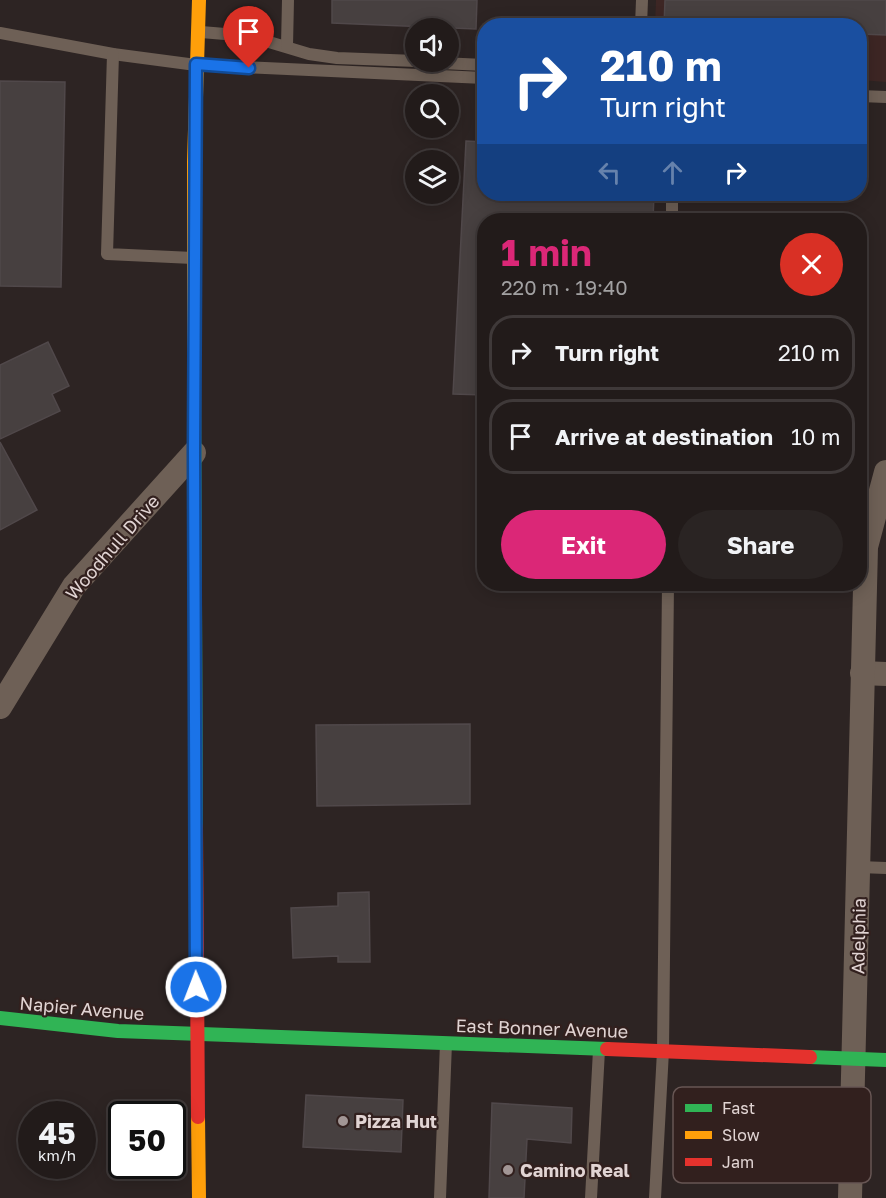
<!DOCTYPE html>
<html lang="en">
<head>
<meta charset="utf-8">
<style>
	body { margin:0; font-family:"Golos Text",sans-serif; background:#2a2423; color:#f1f3f6; height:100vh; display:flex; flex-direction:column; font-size:22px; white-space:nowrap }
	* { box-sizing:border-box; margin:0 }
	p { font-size:20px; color:#a2a1a2 }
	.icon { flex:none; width:33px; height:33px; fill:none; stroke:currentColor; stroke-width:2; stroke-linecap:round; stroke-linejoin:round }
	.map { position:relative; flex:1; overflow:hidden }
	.details { position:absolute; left:477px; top:213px; width:390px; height:378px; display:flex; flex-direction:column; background:#221b1a; border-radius:24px; box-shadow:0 3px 15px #0003,0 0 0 2px #3f3939 }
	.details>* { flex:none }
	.top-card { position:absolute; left:477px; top:18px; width:390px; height:183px; border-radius:24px; box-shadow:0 3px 15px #0003,0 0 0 2px #3f3939; background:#1a4fa0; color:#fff; overflow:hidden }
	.fabs { position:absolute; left:405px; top:18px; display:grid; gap:12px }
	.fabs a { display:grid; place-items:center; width:54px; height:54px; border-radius:50%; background:#221b1a; box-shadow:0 3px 15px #0003,0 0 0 2px #3f3939; font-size:30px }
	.speed { position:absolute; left:18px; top:1101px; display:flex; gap:12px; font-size:30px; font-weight:700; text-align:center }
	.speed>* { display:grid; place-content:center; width:78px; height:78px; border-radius:50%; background:#221b1a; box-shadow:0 3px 15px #0003,0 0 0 2px #3f3939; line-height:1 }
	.speed small { font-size:15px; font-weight:400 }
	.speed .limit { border:3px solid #111; border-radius:9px; background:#fff; color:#111 }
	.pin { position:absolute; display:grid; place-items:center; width:51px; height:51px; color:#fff; margin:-62px -26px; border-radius:50% 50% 50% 0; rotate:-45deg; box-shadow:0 0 6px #0007 }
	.pin .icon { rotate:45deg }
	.me { position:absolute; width:66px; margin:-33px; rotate:359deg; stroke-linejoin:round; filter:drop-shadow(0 0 4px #0008) }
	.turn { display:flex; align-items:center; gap:21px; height:126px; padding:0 24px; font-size:27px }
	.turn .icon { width:78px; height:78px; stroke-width:2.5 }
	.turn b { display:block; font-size:42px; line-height:51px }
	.lanes { display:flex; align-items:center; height:57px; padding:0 24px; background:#0003; justify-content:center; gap:30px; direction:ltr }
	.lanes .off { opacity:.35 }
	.round { display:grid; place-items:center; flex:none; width:63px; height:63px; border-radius:32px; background:#2a2423 }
	.head { display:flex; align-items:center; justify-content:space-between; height:102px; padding:0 24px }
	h1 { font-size:36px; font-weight:700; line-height:45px; color:#db2777 }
	.action { display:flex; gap:12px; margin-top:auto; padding:12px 24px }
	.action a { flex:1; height:69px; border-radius:36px; background:#db2777; color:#fff; font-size:24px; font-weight:700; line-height:69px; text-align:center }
	.action a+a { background:#2a2423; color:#f1f3f6 }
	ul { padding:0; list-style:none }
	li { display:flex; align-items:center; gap:18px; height:75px; margin:0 12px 9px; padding:0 12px; border:3px solid #3f3939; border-radius:24px }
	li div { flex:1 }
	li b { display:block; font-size:22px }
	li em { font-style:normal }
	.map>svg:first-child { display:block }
</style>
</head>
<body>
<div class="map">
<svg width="886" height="1198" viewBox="0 0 886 1198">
	<rect width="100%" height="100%" fill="#2d2423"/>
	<path fill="#3d2624" d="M 656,0 L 886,0 L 886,82 L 860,80 L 860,26 L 655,25 Z"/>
	<g fill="#474040" stroke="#50484a" stroke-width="1.5">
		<path d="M 332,0 L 477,0 L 476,29 L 332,23 Z"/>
		<path d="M 665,0 L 886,0 L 886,35 L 860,34 L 860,26 L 664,26 Z"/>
		<path d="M 0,81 L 65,82 L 61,287 L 0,286 Z"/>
		<path d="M 466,141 L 484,142 L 484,194 L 654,194 L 653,220 L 484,220 L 484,395 L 453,394 Z"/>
		<path d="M 48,342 L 69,386 L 52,394 L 60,411 L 0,439 L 0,365 Z"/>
		<path d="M 0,442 L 37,510 L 0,530 Z"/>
		<path d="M 470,724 L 470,804 L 317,806 L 316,725 Z"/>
		<path d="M 369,892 L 370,962 L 338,962 L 338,956 L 293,958 L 291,908 L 338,906 L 338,893 Z"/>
		<path d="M 306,1095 L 403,1100 L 401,1152 L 303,1147 Z"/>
		<path d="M 492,1103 L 572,1108 L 571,1143 L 527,1139 L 524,1198 L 489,1198 Z"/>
	</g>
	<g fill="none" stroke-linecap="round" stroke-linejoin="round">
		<g stroke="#6e6056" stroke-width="12">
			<path d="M 641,26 L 642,0"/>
			<path d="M 201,32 L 249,36 L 309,54 L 337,58 L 416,61"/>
			<path d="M 0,33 L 113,54 L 196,65 L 484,78"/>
			<path d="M 287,46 L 288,0"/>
			<path d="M 113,54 L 107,254 L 193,258"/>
			<path d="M 420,62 L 484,65"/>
			<path d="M 860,96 L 886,97"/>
			<path d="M 672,220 L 672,194"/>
			<path d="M 859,867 L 886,868"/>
			<path d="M 440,1198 L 446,1043"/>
			<path d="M 591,1198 L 599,1050"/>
			<path d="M 655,1198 L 663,1051 L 668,584"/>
		</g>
		<g stroke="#6e6056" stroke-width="24">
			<path d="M 862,673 L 886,674"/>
			<path d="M 0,707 L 74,586 L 194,453"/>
			<path d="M 850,1198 L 866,547 L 886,472"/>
		</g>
		<g stroke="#30b455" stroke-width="14">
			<path d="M 194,375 L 196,827"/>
			<path d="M 0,1018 L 118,1031 L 607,1049"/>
			<path d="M 810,1057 L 886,1060"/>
		</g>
		<g stroke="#ff9f0a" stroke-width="14">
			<path d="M 194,375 L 194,162 L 199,0"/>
			<path d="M 198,1117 L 199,1198"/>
		</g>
		<g stroke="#e5322d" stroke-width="14">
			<path d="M 196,827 L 198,1117"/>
			<path d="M 607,1049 L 810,1057"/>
		</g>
	</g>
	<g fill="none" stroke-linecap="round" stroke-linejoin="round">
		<g stroke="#114b97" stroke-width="15">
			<path id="route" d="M 196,987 L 194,453 L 196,64 L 249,68"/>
		</g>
		<use href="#route" stroke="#1a73e8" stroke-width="10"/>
	</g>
	<g fill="#a29695" stroke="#32201e" stroke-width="2">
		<circle cx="343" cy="1121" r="6"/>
		<circle cx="508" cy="1170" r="6"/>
	</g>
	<g text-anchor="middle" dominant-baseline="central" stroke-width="4.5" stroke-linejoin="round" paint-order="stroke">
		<g font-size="18" fill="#e1d4d3" stroke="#32201e">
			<text transform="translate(112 547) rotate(-49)">Woodhull Drive</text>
			<text transform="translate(858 936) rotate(-89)">Adelphia</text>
			<text transform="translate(82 1008) rotate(5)">Napier Avenue</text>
			<text transform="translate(542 1028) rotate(2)">East Bonner Avenue</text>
		</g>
		<g font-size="18" font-weight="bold" fill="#e1d4d3" stroke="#32201e" text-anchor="start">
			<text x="355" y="1121">Pizza Hut</text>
			<text x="520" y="1170">Camino Real</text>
		</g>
	</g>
	<rect x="673" y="1087" width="198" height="96" rx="9" fill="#32201e" stroke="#675654" stroke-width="1.5"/>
	<rect x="685" y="1104" width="27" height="8" fill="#30b455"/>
	<rect x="685" y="1131" width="27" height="8" fill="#ff9f0a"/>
	<rect x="685" y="1158" width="27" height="8" fill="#e5322d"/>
	<g font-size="16" fill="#e1d4d3">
		<text x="722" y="1114">Fast</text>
		<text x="722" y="1141">Slow</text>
		<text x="722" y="1168">Jam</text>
	</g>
</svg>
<div class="fabs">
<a><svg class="icon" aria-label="sound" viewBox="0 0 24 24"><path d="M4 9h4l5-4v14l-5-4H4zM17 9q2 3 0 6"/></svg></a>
<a><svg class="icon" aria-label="search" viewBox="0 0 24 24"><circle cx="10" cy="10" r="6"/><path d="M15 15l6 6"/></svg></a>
<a><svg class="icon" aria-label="layers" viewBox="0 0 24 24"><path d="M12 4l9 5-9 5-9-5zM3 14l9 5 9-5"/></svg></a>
</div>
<div class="speed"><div>45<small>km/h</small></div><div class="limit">50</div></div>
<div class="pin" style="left:249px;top:68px;background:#d93025"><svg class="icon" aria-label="arrive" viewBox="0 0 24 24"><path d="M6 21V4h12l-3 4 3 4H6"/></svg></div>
<svg class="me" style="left:196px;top:987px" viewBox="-20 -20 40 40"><circle r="17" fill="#1a73e8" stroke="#fff" stroke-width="3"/><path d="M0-11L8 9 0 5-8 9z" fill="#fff"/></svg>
<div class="top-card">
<div class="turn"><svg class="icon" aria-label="right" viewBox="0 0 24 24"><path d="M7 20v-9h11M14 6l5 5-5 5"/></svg><div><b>210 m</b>Turn right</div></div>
<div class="lanes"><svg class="icon off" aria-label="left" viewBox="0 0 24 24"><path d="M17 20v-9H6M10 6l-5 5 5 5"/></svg><svg class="icon off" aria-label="ahead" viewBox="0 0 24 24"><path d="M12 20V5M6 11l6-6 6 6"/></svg><svg class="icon" aria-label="right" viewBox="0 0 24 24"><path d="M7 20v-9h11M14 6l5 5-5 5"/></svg></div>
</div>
<section class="details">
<div class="head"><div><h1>1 min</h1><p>220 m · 19:40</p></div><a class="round" style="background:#d93025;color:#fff"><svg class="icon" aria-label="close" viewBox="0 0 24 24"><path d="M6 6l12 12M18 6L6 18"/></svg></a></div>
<ul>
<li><svg class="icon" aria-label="right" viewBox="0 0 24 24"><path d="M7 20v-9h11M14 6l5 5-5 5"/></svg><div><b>Turn right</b></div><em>210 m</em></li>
<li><svg class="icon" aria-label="arrive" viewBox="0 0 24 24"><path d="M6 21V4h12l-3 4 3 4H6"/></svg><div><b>Arrive at destination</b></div><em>10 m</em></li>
</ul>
<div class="action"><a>Exit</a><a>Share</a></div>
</section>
</div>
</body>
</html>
